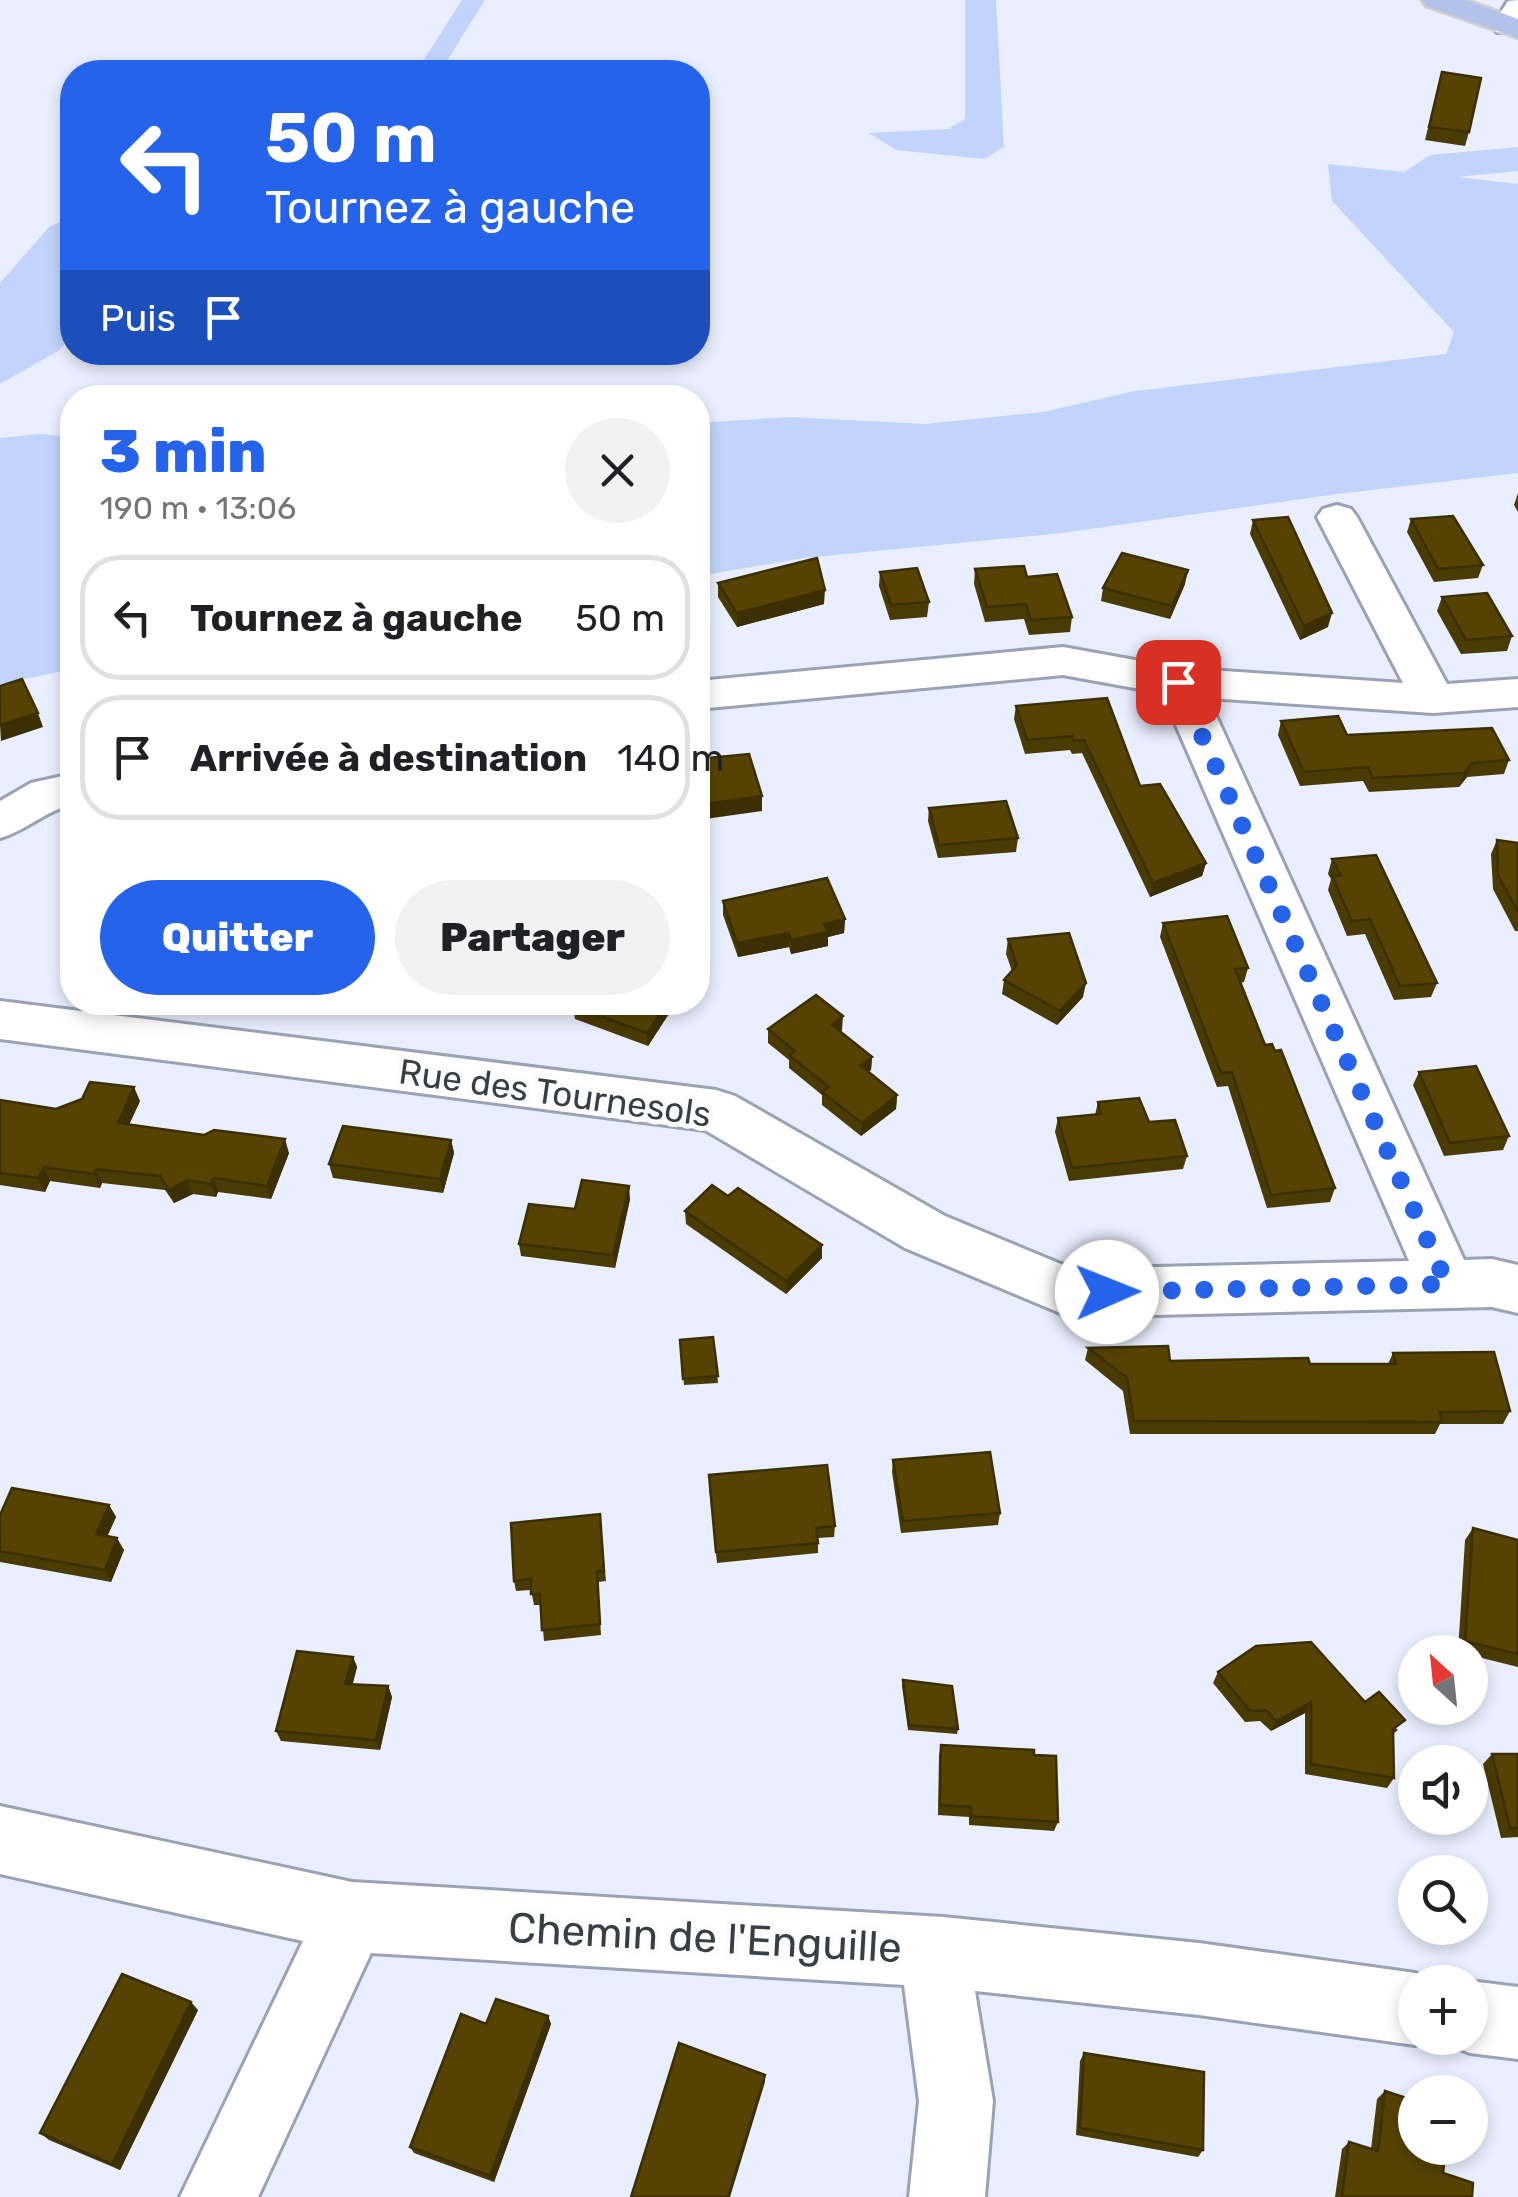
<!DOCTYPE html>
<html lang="fr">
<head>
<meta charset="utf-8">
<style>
	body { margin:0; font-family:Rubik,sans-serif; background:#f2f2f2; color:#202124; height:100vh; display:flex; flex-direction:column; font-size:38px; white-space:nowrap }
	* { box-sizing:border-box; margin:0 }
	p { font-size:32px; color:#757577 }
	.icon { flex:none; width:55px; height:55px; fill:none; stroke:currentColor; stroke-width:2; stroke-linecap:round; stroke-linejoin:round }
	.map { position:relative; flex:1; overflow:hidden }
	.details { position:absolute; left:60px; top:385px; width:650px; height:630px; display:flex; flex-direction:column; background:#fff; border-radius:40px; box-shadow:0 5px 15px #0003 }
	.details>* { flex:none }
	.top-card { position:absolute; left:60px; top:60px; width:650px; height:305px; border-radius:40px; box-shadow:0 5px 15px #0003; background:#2563eb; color:#fff; overflow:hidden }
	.needle { width:65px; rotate:333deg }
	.tools { position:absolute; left:1398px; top:1635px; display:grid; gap:20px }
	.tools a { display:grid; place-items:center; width:90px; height:90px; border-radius:50%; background:#fff; box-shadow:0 5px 15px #0003; font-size:50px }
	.pin { position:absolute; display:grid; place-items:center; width:85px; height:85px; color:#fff; margin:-42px; border-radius:20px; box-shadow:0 5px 15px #0006 }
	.me { position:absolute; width:110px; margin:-55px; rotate:89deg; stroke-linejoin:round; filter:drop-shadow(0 0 8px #0008) }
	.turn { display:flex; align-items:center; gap:35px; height:210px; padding:0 40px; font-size:45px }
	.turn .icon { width:130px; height:130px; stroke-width:2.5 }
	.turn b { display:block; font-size:70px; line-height:85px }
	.then { display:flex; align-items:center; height:95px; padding:0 40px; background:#0003; gap:20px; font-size:38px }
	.round { display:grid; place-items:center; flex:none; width:105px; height:105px; border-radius:52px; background:#f2f2f2 }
	.overview { display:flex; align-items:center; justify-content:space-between; height:170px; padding:0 40px }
	h1 { font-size:60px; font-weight:800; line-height:75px; color:#2563eb }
	.button { display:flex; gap:20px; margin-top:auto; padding:20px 40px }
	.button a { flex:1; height:115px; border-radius:60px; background:#2563eb; color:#fff; font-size:40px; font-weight:800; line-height:115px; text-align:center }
	.button a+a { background:#f2f2f2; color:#202124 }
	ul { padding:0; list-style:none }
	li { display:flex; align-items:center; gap:30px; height:125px; margin:0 20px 15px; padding:0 20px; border:5px solid #e0e0e0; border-radius:40px }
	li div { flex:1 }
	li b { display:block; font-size:38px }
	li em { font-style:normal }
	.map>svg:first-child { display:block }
</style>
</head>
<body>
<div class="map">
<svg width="1518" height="2197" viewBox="0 0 1518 2197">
	<rect width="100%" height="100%" fill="#e9effe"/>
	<g fill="#c2d4fc">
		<path d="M 462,0 L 485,0 L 440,72 L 416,72 Z"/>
		<path d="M 965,0 L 996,0 L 1004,147 L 984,159 L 896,150 L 869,133 L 948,129 L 965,119 Z"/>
		<path d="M 1518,147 L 1518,171 L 1457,177 L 1518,184 L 1518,473 L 1337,494 L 1062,533 L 804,558 L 698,576 L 698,423 L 790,417 L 925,424 L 1043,412 L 1135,391 L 1446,354 L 1454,332 L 1332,201 L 1328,164 L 1404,172 L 1430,155 Z"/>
		<path d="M 72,217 L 72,335 L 58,351 L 0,384 L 0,283 L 49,227 Z"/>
		<path d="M 39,434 L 72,437 L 72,669 L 0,684 L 0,438 Z"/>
	</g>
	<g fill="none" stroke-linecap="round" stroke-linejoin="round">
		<g stroke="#9ba2b3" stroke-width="6">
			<g id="minor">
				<path d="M 1518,0 L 1518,32 L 1497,32 L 1492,26 C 1498,17 1502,10 1508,1 Z"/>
				<path d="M 1337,505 L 1351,509 L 1357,517 L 1447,684 L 1518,679 L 1518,707 L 1433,713 L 1208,698 L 1464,1260 L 1492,1259 L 1518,1265 L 1518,1313 L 1492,1307 L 1070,1317 L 905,1248 L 705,1130 L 0,1039 L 0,1001 L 716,1090 L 735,1096 L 945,1216 L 1073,1269 L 1409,1261 L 1162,693 L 1063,675 L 698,709 L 698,681 L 1063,647 L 1179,668 L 1403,683 L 1317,517 L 1323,509 Z"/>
				<path d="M 72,774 L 72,805 C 46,810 26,831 0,838 L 0,801 L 31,783 Z"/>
				<path d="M 0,1806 L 352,1882 L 943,1917 L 1199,1943 L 1415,1973 L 1438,1982 L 1415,1982 L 1415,2038 L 1433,2038 L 1415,2045 L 1199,2015 L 975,1991 L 993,2101 L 985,2197 L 909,2197 L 919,2101 L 904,1985 L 371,1953 L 258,2197 L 180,2197 L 303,1941 L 0,1874 Z"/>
				<path d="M 1470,1981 L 1518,1987 L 1518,2059 L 1470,2053 L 1444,2043 L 1442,2038 L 1470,2038 L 1470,1982 L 1466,1982 Z"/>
			</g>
		</g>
		<g stroke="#cfd0d2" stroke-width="5">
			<path id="major" d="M 1422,0 L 1466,0 L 1518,19 L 1518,38 L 1426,6 Z"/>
		</g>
		<use href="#minor" fill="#fff" fill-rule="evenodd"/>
		<use href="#major" fill="#b3c2e9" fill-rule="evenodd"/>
	</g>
	<g fill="#4a3a03">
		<path d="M 1442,72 L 1469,132 L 1465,146 L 1425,140 Z"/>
		<path d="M 1518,493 L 1518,512 L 1514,505 Z"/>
		<path d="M 1411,519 L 1483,565 L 1478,578 L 1434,582 L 1407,532 Z"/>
		<path d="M 1253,520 L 1328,627 L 1300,640 L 1250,534 Z"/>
		<path d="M 975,569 L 1027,577 L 1072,617 L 1070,632 L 1029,635 L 1024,619 L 985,622 L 974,584 Z"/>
		<path d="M 880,572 L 929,602 L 927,617 L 890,620 L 879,586 Z"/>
		<path d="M 718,583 L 824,604 L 737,627 L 718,597 Z"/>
		<path d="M 1185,584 L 1170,619 L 1101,601 L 1103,588 Z"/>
		<path d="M 1442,597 L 1512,636 L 1507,651 L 1461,654 L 1437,611 Z"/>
		<path d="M 1107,698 L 1140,786 L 1206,863 L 1202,876 L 1150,897 L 1082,753 L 1072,754 L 1070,750 L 1025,754 L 1014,719 L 1016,706 Z"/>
		<path d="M 1281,721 L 1347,735 L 1509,760 L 1504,774 L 1467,777 L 1459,787 L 1369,792 L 1363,781 L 1300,786 L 1278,735 Z"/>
		<path d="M 929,808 L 1018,838 L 1016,852 L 938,858 L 928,821 Z"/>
		<path d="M 1497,840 L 1518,843 L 1518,931 L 1515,931 L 1493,889 L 1491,854 Z"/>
		<path d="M 1332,859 L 1437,983 L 1431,997 L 1394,1000 L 1365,934 L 1347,936 L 1328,890 L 1331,879 L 1328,874 Z"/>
		<path d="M 723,901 L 845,919 L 844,933 L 828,937 L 828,946 L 791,954 L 789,947 L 738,957 L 723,915 Z"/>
		<path d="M 1163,923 L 1248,968 L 1244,982 L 1240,983 L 1265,1045 L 1335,1188 L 1330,1202 L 1267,1208 L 1228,1086 L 1217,1087 L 1160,937 Z"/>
		<path d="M 1008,939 L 1083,997 L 1057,1025 L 1002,994 L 1004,980 L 1012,971 L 1006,954 Z"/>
		<path d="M 408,1002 L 501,1002 L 503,1015 L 409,1006 Z"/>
		<path d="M 573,1006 L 670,1012 L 648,1046 L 575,1019 Z"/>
		<path d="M 768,1029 L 842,1030 L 840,1032 L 872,1057 L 871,1070 L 868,1072 L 897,1095 L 896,1109 L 861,1136 L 822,1105 L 822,1095 L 789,1068 L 789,1060 L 768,1043 Z"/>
		<path d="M 1419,1072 L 1509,1136 L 1503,1150 L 1444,1156 L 1413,1085 Z"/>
		<path d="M 0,1100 L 56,1109 L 140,1101 L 129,1125 L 289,1153 L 271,1199 L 218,1192 L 216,1197 L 193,1194 L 174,1203 L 165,1190 L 102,1183 L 100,1188 L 50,1181 L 45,1192 L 0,1185 Z"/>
		<path d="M 1098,1102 L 1149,1122 L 1187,1156 L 1183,1169 L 1069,1181 L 1055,1132 L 1058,1118 L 1095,1115 Z"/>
		<path d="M 451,1140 L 454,1153 L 443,1193 L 333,1178 L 329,1164 Z"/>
		<path d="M 728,1196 L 822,1245 L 822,1258 L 786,1294 L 686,1224 L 685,1211 Z"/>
		<path d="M 630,1199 L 615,1268 L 521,1256 L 519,1244 L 575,1209 Z"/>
		<path d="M 713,1337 L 718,1383 L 684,1385 L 680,1340 Z"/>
		<path d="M 1088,1348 L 1170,1361 L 1310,1364 L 1388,1364 L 1393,1353 L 1510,1411 L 1503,1424 L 1440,1424 L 1435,1434 L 1130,1434 L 1123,1391 L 1085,1360 Z"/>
		<path d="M 893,1460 L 1000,1513 L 998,1525 L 901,1533 L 892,1472 Z"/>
		<path d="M 709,1487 L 835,1526 L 834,1537 L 818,1538 L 818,1553 L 717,1563 Z"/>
		<path d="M 109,1505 L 116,1517 L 107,1536 L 124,1550 L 111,1582 L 0,1562 L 0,1515 Z"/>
		<path d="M 600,1514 L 606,1581 L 598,1582 L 601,1635 L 544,1641 L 541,1605 L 534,1605 L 531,1590 L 516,1591 L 514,1581 Z"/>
		<path d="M 1473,1528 L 1518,1540 L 1518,1667 L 1470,1655 L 1470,1652 L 1458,1652 L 1465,1540 Z"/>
		<path d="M 353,1657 L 357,1667 L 352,1685 L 388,1686 L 392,1697 L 380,1750 L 281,1741 L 276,1731 Z"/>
		<path d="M 1218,1672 L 1365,1702 L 1398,1730 L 1393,1734 L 1394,1778 L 1387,1788 L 1305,1774 L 1305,1713 L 1271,1731 L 1260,1721 L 1245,1722 L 1213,1683 Z"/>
		<path d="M 903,1680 L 958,1729 L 957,1734 L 908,1730 L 902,1686 Z"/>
		<path d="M 941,1745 L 1034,1755 L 1058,1822 L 1054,1831 L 969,1825 L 969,1817 L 938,1815 L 939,1755 Z"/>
		<path d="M 1492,1754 L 1518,1754 L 1518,1837 L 1501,1838 L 1483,1764 Z"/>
		<path d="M 198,2010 L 120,2170 L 49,2140 L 40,2133 Z"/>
		<path d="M 548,2016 L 551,2024 L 494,2182 L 414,2153 L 410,2147 L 486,2024 Z"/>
		<path d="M 1084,2053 L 1203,2150 L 1198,2157 L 1076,2135 L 1080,2061 Z"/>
		<path d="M 1385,2091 L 1443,2173 L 1472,2197 L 1335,2197 L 1342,2149 L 1349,2142 L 1371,2149 L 1377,2099 Z"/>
	</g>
	<g fill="#3c2f03">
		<path d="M 1188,570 L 1185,584 L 1170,619 L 1172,606 Z"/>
		<path d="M 825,590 L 824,604 L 737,627 L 737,613 Z"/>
		<path d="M 1332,613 L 1328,627 L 1300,640 L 1304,626 Z"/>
		<path d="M 38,713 L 43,727 L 1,741 L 0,725 Z"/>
		<path d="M 1472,763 L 1467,777 L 1459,787 L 1464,773 Z"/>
		<path d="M 762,796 L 762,811 L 698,820 L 698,805 Z"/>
		<path d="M 1206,863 L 1202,876 L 1150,897 L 1153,883 Z"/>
		<path d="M 845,919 L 844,933 L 828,937 L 828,946 L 791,954 L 791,940 L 824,924 Z"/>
		<path d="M 789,933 L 789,947 L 738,957 L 737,943 Z"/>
		<path d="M 1086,983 L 1083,997 L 1057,1025 L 1060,1011 Z"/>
		<path d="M 668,1002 L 670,1002 L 670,1012 L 648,1046 L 647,1033 Z"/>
		<path d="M 843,1016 L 842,1030 L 831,1039 L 832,1025 Z"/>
		<path d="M 872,1057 L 871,1070 L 859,1079 L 860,1065 Z"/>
		<path d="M 134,1087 L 140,1101 L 123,1137 L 118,1123 Z"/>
		<path d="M 897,1095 L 896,1109 L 861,1136 L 862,1123 Z"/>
		<path d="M 285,1139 L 289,1153 L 271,1199 L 267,1186 Z"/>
		<path d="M 451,1140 L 454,1153 L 443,1193 L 440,1179 Z"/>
		<path d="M 44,1167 L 50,1181 L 45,1192 L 38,1178 Z"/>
		<path d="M 96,1169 L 102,1183 L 100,1188 L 94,1174 Z"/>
		<path d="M 214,1178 L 218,1192 L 216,1197 L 211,1184 Z"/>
		<path d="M 187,1180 L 193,1194 L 174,1203 L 169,1190 Z"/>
		<path d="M 629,1186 L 630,1199 L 615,1268 L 613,1255 Z"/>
		<path d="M 822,1245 L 822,1258 L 786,1294 L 786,1281 Z"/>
		<path d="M 109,1505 L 116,1517 L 103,1546 L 96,1534 Z"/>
		<path d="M 117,1538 L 124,1550 L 111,1582 L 105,1570 Z"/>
		<path d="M 353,1657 L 357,1667 L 350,1695 L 345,1684 Z"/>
		<path d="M 388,1686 L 392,1697 L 380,1750 L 376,1740 Z"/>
		<path d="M 1311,1702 L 1305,1713 L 1271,1731 L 1276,1721 Z"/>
		<path d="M 191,2002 L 198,2010 L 120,2170 L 112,2164 Z"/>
		<path d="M 548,2016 L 551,2024 L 494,2182 L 490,2176 Z"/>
		<path d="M 765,2075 L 765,2082 L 730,2197 L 728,2197 Z"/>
	</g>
	<g fill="#564304" stroke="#3c2f03" stroke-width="2.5">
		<path d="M 1442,72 L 1481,78 L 1469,132 L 1429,127 Z"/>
		<path d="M 1453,516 L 1483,565 L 1438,569 L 1411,519 Z"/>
		<path d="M 1288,517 L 1332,613 L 1304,626 L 1253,520 Z"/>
		<path d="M 1122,553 L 1188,570 L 1172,606 L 1103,588 Z"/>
		<path d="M 817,558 L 825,590 L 737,613 L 718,583 Z"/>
		<path d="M 1024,566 L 1027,577 L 1057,574 L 1072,617 L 1031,620 L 1026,604 L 987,607 L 975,569 Z"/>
		<path d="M 917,568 L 929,602 L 891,605 L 880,572 Z"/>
		<path d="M 1487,593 L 1512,636 L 1466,640 L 1442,597 Z"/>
		<path d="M 22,679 L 38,713 L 0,725 L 0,686 Z"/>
		<path d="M 1107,698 L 1140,786 L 1160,784 L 1206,863 L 1153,883 L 1084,740 L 1074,741 L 1072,736 L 1027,740 L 1016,706 Z"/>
		<path d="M 1338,716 L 1347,735 L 1492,728 L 1509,760 L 1472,763 L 1464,773 L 1373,778 L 1368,767 L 1304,772 L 1281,721 Z"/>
		<path d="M 749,754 L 762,796 L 698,805 L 698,759 Z"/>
		<path d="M 1006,801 L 1018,838 L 939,845 L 929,808 Z"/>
		<path d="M 1497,840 L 1518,843 L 1518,912 L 1498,875 Z"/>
		<path d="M 1376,855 L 1437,983 L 1400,986 L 1370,919 L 1352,921 L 1332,876 L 1341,875 L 1332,859 Z"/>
		<path d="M 827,878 L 845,919 L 824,924 L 828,932 L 791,940 L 789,933 L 737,943 L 723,901 Z"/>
		<path d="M 1227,916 L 1248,968 L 1235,969 L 1265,1045 L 1272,1044 L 1275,1051 L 1281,1050 L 1335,1188 L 1271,1195 L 1232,1072 L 1221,1073 L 1163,923 Z"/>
		<path d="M 1069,933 L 1086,983 L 1060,1011 L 1004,980 L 1017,965 L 1008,939 Z"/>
		<path d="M 816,995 L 843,1016 L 832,1025 L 872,1057 L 860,1065 L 897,1095 L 862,1123 L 822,1092 L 829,1087 L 789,1055 L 795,1051 L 768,1029 Z"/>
		<path d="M 576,1002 L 668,1002 L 647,1033 L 573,1006 Z"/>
		<path d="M 1476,1066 L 1509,1136 L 1450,1143 L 1419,1072 Z"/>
		<path d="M 90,1082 L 134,1087 L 118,1123 L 204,1135 L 214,1130 L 285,1139 L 267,1186 L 214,1178 L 211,1184 L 187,1180 L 169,1190 L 160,1176 L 96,1169 L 94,1174 L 44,1167 L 38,1178 L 0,1173 L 0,1100 L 56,1109 L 82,1099 Z"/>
		<path d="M 1139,1098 L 1149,1122 L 1175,1120 L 1187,1156 L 1072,1168 L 1058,1118 L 1101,1114 L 1098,1102 Z"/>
		<path d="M 343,1126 L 451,1140 L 440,1179 L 329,1164 Z"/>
		<path d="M 582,1180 L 629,1186 L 613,1255 L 519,1244 L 529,1204 L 575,1209 Z"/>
		<path d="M 712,1185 L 728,1196 L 738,1188 L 822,1245 L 786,1281 L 685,1211 Z"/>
		<path d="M 713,1337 L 718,1376 L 683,1379 L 680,1340 Z"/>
		<path d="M 1168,1346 L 1170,1361 L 1308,1358 L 1310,1364 L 1396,1364 L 1393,1353 L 1494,1352 L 1510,1411 L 1439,1412 L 1442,1422 L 1134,1421 L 1127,1378 L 1088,1348 Z"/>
		<path d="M 990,1452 L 1000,1513 L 903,1521 L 893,1460 Z"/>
		<path d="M 827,1465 L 835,1526 L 816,1528 L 818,1543 L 716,1552 L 709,1475 Z"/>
		<path d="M 12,1488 L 109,1505 L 96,1534 L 117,1538 L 105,1570 L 0,1551 L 0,1515 Z"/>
		<path d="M 600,1514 L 604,1571 L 597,1571 L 600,1624 L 542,1630 L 540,1594 L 531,1594 L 531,1579 L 514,1581 L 511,1523 Z"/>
		<path d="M 1473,1528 L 1518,1540 L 1518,1654 L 1465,1641 Z"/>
		<path d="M 1311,1642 L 1365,1702 L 1379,1692 L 1405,1720 L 1393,1729 L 1394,1778 L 1311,1764 L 1311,1702 L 1276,1721 L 1266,1710 L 1250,1711 L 1218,1672 L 1256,1646 Z"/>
		<path d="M 297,1651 L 353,1657 L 345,1684 L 388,1686 L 376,1740 L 276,1731 Z"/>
		<path d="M 903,1680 L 952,1686 L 958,1729 L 909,1725 Z"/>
		<path d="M 941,1745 L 1034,1750 L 1034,1755 L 1056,1756 L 1058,1822 L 971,1816 L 971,1807 L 940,1805 Z"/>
		<path d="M 1492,1754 L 1518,1754 L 1518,1828 L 1510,1828 Z"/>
		<path d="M 122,1974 L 191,2002 L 112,2164 L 40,2133 Z"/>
		<path d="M 496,1999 L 548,2016 L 490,2176 L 410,2147 L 461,2014 L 486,2024 Z"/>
		<path d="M 679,2043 L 765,2075 L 728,2197 L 631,2197 Z"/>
		<path d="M 1084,2053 L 1204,2072 L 1203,2150 L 1080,2128 Z"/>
		<path d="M 1385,2091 L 1415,2101 L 1415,2148 L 1446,2148 L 1443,2173 L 1473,2183 L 1472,2197 L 1342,2197 L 1349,2142 L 1378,2151 Z"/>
	</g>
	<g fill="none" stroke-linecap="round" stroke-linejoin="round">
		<path stroke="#2563eb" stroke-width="18" stroke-dasharray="0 32.4" d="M 1107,1292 L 1447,1284 L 1178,682"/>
	</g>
	<g text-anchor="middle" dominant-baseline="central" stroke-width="10" stroke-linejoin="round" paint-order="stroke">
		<g font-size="35" fill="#393d44" stroke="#fcfcfc">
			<text transform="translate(555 1093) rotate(8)">Rue des Tournesols</text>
		</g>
		<g font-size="42" fill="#393d44" stroke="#fcfcfc">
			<text transform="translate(705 1938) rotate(3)">Chemin de l'Enguille</text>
		</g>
	</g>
</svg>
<div class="tools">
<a><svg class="needle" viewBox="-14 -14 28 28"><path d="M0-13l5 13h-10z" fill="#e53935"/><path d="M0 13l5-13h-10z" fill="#757577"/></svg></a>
<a><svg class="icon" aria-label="sound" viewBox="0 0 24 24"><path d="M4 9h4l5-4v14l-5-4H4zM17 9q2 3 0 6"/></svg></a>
<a><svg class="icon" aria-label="search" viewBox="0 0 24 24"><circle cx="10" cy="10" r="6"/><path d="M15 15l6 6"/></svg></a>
<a>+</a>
<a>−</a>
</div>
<div class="pin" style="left:1178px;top:682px;background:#d93025"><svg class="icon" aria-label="arrive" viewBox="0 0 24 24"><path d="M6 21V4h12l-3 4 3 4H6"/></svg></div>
<svg class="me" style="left:1107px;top:1292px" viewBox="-20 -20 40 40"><circle r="19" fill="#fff"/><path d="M0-13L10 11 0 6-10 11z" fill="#2563eb"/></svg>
<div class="top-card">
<div class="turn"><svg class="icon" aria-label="left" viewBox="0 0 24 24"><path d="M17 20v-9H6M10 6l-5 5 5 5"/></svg><div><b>50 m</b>Tournez à gauche</div></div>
<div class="then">Puis<svg class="icon" aria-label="arrive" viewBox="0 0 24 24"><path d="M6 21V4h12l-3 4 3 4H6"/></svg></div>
</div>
<section class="details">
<div class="overview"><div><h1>3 min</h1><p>190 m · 13:06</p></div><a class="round"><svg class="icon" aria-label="close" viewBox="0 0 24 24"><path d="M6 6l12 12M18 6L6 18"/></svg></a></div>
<ul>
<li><svg class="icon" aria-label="left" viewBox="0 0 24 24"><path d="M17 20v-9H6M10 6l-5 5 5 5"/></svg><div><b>Tournez à gauche</b></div><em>50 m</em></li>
<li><svg class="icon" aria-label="arrive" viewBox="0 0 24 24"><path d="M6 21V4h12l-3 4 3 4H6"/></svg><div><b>Arrivée à destination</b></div><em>140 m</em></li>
</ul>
<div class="button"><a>Quitter</a><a>Partager</a></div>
</section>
</div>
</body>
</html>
